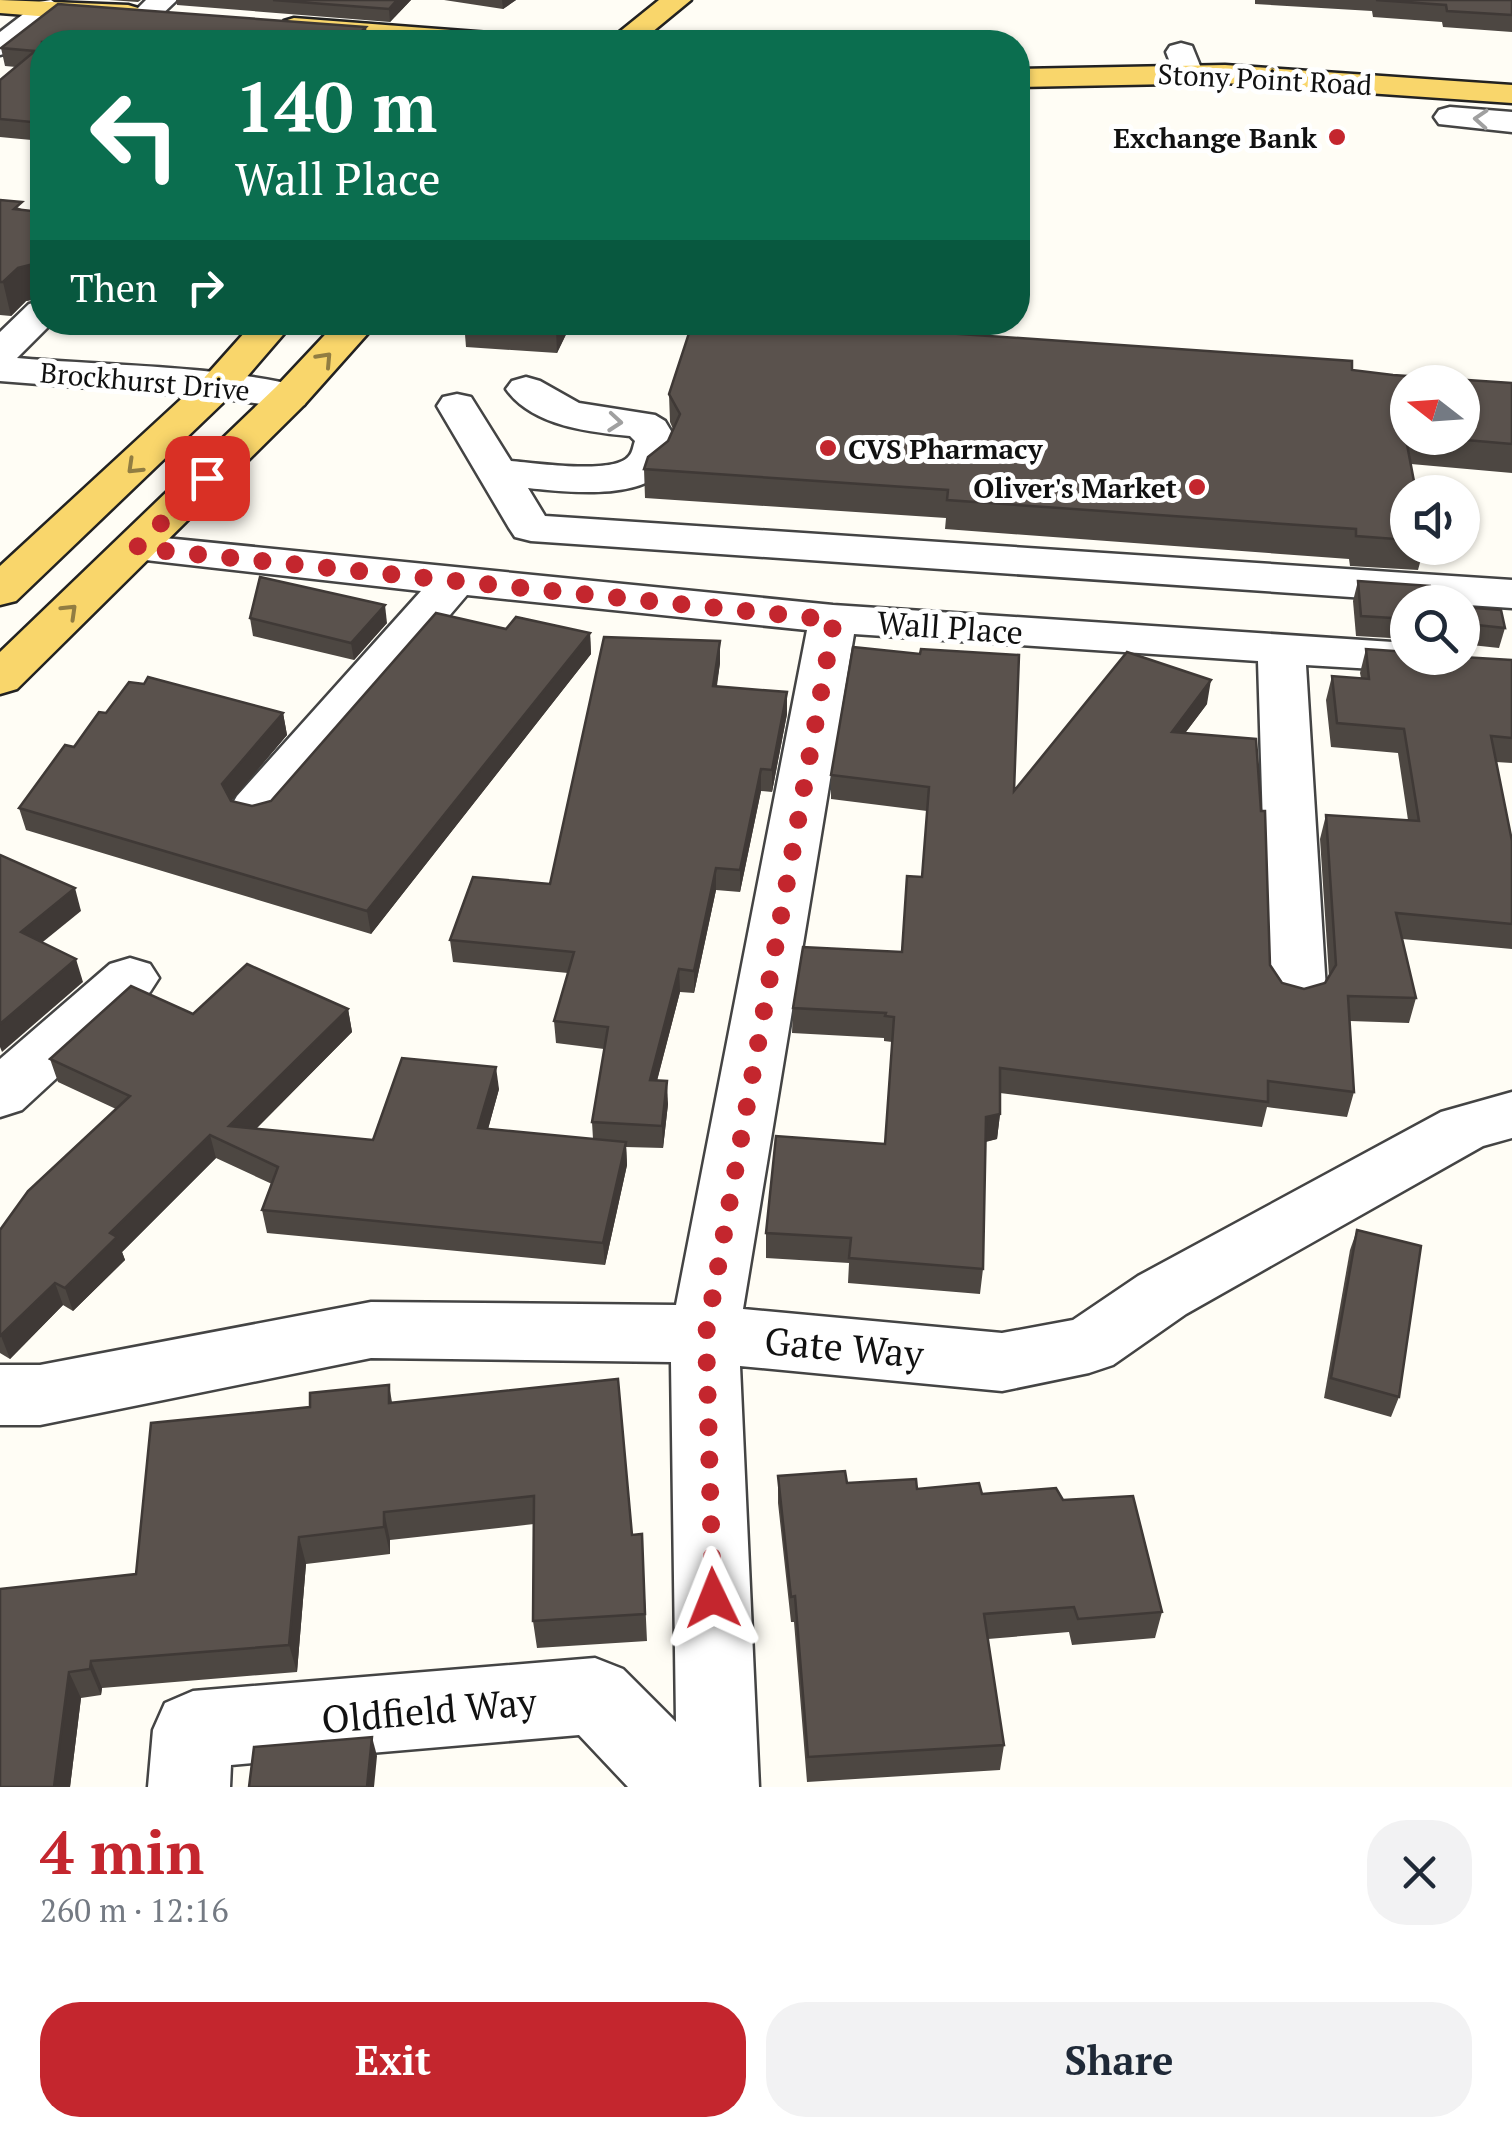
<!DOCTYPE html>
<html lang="en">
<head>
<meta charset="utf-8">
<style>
	body { margin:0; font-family:"PT Serif",serif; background:#f2f2f3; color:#1f2937; height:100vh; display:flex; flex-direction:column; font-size:38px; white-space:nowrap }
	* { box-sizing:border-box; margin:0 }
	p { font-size:32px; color:#747a83 }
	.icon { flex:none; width:55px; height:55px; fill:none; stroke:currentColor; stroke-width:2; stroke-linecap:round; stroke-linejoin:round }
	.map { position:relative; height:1787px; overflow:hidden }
	.panel { display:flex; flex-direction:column; background:#fff; flex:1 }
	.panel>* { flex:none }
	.guide { position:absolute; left:30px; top:30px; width:1000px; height:305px; border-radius:40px; box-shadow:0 2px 8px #0004; background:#0b6e4f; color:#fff; overflow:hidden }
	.needle { width:65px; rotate:287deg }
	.fabs { position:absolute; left:1390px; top:365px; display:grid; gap:20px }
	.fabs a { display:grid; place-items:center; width:90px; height:90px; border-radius:50%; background:#fff; box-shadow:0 2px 8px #0004; font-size:50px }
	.pin { position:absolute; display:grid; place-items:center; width:85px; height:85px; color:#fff; margin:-42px; border-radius:20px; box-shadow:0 5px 15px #0006 }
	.me { position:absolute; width:110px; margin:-55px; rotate:358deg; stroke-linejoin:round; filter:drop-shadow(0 0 8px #0008) }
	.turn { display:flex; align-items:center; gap:35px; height:210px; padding:0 40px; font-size:45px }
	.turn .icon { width:130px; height:130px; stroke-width:2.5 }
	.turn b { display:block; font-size:70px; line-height:85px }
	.then { display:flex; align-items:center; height:95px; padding:0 40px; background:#0003; gap:20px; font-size:38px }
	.round { display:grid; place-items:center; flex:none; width:105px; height:105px; border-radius:40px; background:#f2f2f3 }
	.head { display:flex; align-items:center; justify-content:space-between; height:170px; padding:0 40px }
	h1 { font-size:60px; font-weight:700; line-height:75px; color:#c4262e }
	.primary-button { display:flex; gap:20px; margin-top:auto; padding:20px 40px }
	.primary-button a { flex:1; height:115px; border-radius:40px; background:#c4262e; color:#fff; font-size:40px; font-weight:700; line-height:115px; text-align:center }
	.primary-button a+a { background:#f2f2f3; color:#1f2937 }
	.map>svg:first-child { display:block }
</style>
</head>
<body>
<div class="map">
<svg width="1512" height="1787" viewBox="0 0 1512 1787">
	<rect width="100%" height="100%" fill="#fffdf5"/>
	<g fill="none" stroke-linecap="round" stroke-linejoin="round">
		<g stroke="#444" stroke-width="5">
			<g id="minor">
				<path d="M 51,0 L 63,8 L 59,14 L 11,52 L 0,55 L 0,32 L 39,2 Z"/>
				<path d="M 146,0 L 177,0 L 154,22 L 134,22 L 130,16 Z"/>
				<path d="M 1181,43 L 1192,46 L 1203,73 L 1199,80 L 1177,80 L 1166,52 L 1170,46 Z"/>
				<path d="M 1450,107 L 1512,112 L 1512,132 L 1439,124 L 1434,117 L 1439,110 Z"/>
				<path d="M 42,301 L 42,322 L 53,322 L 17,358 C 111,366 212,365 304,387 L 310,396 L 304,405 L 290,408 L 218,398 L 0,381 L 0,332 L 29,304 Z"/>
				<path d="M 526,377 L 540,381 L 579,403 L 655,415 L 665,421 L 677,441 C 673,451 670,462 663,471 C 637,500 564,492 528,488 L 545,516 L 1512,580 L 1512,608 L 531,541 L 515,537 L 509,528 L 437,406 L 443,397 L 457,394 L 471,397 L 511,461 C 534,463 615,475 629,456 C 633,452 633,446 635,441 L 630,436 C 589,432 532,426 506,389 L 512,381 Z"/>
				<path d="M 135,535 L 833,605 L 1408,643 L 1408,658 L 1432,658 L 1425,667 L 1408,671 L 1306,665 L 1326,990 L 1317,1004 L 1297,1010 L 1277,1004 L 1268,990 L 1258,661 L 854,634 L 743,1309 L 1002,1333 L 1073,1320 L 1138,1276 L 1441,1112 L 1512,1092 L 1512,1138 L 1483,1146 L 1186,1314 L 1113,1365 L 1089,1373 L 1002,1391 L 740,1366 L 759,1787 L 628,1787 L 579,1735 L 231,1765 L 230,1787 L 148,1787 L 153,1730 L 165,1703 L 193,1691 L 595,1658 L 623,1669 L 676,1722 L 671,1362 L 371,1358 L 40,1425 L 0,1425 L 0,1365 L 40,1365 L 371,1302 L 676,1305 L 807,630 L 467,595 L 275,820 L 256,825 L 237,820 L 230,808 L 237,796 L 421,591 L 119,557 L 113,548 L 119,539 Z"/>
				<path d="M 130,958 L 150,964 L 159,978 L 150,992 L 22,1110 L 0,1117 L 0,1059 L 110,964 Z"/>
			</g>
		</g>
		<g stroke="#222" stroke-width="5">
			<g id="major">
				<path d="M 0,0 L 128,5 L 138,8 L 142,14 L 138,20 L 128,23 L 0,13 Z"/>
				<path d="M 659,0 L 691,0 L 640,42 L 607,42 Z"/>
				<path d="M 294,18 L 490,33 L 501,36 L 505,42 L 381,42 L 284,33 L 279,27 L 284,21 Z"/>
				<path d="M 1225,65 L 1512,85 L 1512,103 L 1225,83 L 1018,87 L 1018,69 Z"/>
				<path d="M 254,322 L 294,322 L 232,394 L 16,601 L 0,605 L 0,566 L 204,378 Z"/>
				<path d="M 337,322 L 378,322 L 304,405 L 17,689 L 0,694 L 0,652 L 276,387 Z"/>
			</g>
		</g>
		<use href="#minor" fill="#fff" fill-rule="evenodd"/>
		<use href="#major" fill="#f9d66b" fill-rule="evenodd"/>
	</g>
	<g fill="#4d4742" fill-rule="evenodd">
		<path d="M 109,0 L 141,0 L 138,2 Z"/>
		<path d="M 176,0 L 411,0 L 390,22 L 177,5 Z"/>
		<path d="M 444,0 L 516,0 L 503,9 Z"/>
		<path d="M 1255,0 L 1512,0 L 1512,32 L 1443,27 L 1442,22 L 1373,17 L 1372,11 L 1255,4 Z"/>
		<path d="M 42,42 L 42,141 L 0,137 L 0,80 L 16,67 L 5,66 L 1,48 Z"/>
		<path d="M 0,200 L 24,210 L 42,212 L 42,305 L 41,298 L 26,301 L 11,316 L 0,315 Z"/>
		<path d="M 82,322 L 165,322 L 156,331 Z"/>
		<path d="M 464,322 L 572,322 L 557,353 L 466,347 Z"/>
		<path d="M 1352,370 L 1393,375 L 1512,383 L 1512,473 L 1411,464 L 1408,492 L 1408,548 L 1424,548 L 1418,570 L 1350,566 L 1349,559 L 945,529 L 946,518 L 645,498 L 644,469 L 668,441 L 673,429 L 670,422 L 669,394 ZM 1408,382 L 1462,438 L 1408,438 Z"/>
		<path d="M 1358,581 L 1408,602 L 1408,639 L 1356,636 L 1353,601 Z"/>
		<path d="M 1462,607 L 1505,628 L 1499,648 L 1462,644 Z"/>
		<path d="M 250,618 L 387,623 L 354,660 L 253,636 Z"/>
		<path d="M 506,629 L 590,633 L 591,654 L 371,934 L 26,830 L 19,808 L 74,747 L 106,713 L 283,713 L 287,735 L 231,801 L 252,806 L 271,801 Z"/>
		<path d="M 720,641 L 720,663 L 717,686 L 787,692 L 787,714 L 772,792 L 761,791 L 740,892 L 716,890 L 694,993 L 680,992 L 657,1081 L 668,1104 L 663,1148 L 626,1147 L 627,1165 L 605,1265 L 267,1233 L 262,1210 L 272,1184 L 216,1158 L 122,1252 L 125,1260 L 73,1311 L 63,1305 L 10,1359 L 0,1353 L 0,1230 L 116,1109 L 58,1082 L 50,1059 L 193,1014 L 348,1009 L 352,1032 L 256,1129 L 373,1140 L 499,1089 L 488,1129 L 593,1139 L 592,1122 L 604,1049 L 556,1043 L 554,1021 L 568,973 L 453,962 L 450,940 L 550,884 Z"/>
		<path d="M 1366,649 L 1512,660 L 1512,763 L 1496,762 L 1512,841 L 1512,949 L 1402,939 L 1416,998 L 1409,1023 L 1350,1021 L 1354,1092 L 1347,1117 L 1267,1107 L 1262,1127 L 1000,1093 L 1000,1114 L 997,1139 L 986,1142 L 983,1269 L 980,1294 L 848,1283 L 849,1263 L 766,1258 L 766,1233 L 885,1144 L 892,1042 L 884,1041 L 884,1038 L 792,1033 L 793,1008 L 902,952 L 922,877 L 927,811 L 831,799 L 831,775 L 1014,791 L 1207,704 L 1185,733 L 1270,965 L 1282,983 L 1304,989 L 1325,983 L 1329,976 L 1320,839 L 1326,815 L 1408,820 L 1398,753 L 1331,747 L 1326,700 L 1332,676 L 1361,678 L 1360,673 Z"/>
		<path d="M 1357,1230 L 1399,1397 L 1391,1417 L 1324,1398 L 1350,1250 Z"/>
		<path d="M 389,1385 L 392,1402 L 632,1535 L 642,1534 L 647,1641 L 537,1648 L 533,1621 L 534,1524 L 390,1540 L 390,1554 L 306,1564 L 297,1672 L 102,1688 L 101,1695 L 81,1698 L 70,1787 L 0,1787 L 0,1589 L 136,1574 L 310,1407 Z"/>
		<path d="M 778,1476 L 982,1494 L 1063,1500 L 1162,1612 L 1155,1638 L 1072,1645 L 1069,1632 L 988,1639 L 1004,1745 L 1000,1770 L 807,1782 L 794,1622 L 791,1622 L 778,1503 Z"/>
	</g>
	<g fill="#3f3936">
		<path d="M 397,0 L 411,0 L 390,22 L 389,9 Z"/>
		<path d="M 502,0 L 516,0 L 503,9 Z"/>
		<path d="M 366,27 L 368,42 L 351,42 Z"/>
		<path d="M 33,264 L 41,298 L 26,301 L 11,316 L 3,282 L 18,268 Z"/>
		<path d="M 155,322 L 165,322 L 156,331 Z"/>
		<path d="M 558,322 L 572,322 L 557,353 L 556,328 Z"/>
		<path d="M 385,605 L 387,623 L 354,660 L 351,643 Z"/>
		<path d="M 590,633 L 591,654 L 371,934 L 367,911 Z"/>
		<path d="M 720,641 L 720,663 L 713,707 L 713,686 Z"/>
		<path d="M 1211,680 L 1207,704 L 1168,756 L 1172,732 Z"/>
		<path d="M 787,692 L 787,714 L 772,792 L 772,770 Z"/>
		<path d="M 283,713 L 287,735 L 227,806 L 222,784 Z"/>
		<path d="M 761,769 L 761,791 L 740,892 L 740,870 Z"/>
		<path d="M 716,868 L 716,890 L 694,993 L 694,971 Z"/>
		<path d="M 75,888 L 81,911 L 28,954 L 21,932 Z"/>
		<path d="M 76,959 L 83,982 L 2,1052 L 0,1047 L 0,1024 Z"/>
		<path d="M 679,969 L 680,992 L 651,1103 L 650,1080 Z"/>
		<path d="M 348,1009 L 352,1032 L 237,1148 L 229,1126 Z"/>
		<path d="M 496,1067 L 499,1089 L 482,1151 L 478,1128 Z"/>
		<path d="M 667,1081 L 668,1104 L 663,1148 L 662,1126 Z"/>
		<path d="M 1000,1114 L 997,1139 L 983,1142 L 986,1117 Z"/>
		<path d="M 210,1135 L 216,1158 L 122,1252 L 125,1260 L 73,1311 L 65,1288 L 110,1233 Z"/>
		<path d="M 626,1142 L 627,1165 L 605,1265 L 603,1243 Z"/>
		<path d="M 55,1283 L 63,1305 L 10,1359 L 1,1336 Z"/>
		<path d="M 384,1512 L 390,1540 L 390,1554 L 384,1527 Z"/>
		<path d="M 299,1537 L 306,1564 L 297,1672 L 289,1645 Z"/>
		<path d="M 91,1661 L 102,1688 L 101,1695 L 90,1669 Z"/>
		<path d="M 69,1672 L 81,1698 L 70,1787 L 54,1787 Z"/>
		<path d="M 372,1737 L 377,1756 L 374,1787 L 367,1787 Z"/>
	</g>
	<g fill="#5a524d" stroke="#3f3936" stroke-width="2.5">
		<path d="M 273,0 L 397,0 L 389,9 Z"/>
		<path d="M 1376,0 L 1512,0 L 1512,15 L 1447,11 L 1446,5 Z"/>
		<path d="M 58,4 L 366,27 L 351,42 L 42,42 L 42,123 L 0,119 L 0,80 L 35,51 L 1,48 Z"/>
		<path d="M 0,200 L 22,202 L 14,209 L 42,212 L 42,285 L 37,284 L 37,267 L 33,264 L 18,268 L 3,282 L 0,282 Z"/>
		<path d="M 485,322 L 558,322 L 556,328 Z"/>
		<path d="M 713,322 L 786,322 L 1352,361 L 1352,370 L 1393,375 L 1512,383 L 1512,444 L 1443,438 L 1462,438 L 1462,382 L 1408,382 L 1408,434 L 1405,434 L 1416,492 L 1408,492 L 1408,540 L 1356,536 L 1356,529 L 947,500 L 948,490 L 644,469 L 648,457 L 668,441 L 680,414 L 669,394 L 690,330 L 710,331 Z"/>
		<path d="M 260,577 L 385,605 L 351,643 L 250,618 Z"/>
		<path d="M 1358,581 L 1430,586 L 1433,602 L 1408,602 L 1408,619 L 1361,616 Z"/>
		<path d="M 1462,607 L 1501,610 L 1505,628 L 1468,624 L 1462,634 Z"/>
		<path d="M 436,613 L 506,629 L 516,617 L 590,633 L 367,911 L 19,808 L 65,745 L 74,747 L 99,712 L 106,713 L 129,682 L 144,684 L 148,677 L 283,713 L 222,784 L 231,801 L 252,806 L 271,801 Z"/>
		<path d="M 604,637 L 720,641 L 713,686 L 787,692 L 772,770 L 761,769 L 740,870 L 716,868 L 694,971 L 679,969 L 650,1080 L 667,1081 L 662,1126 L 592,1122 L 608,1027 L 554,1021 L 574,952 L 450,940 L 473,877 L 550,884 Z"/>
		<path d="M 853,647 L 920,654 L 921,649 L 1019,655 L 1014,791 L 1127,652 L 1211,680 L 1172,732 L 1256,739 L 1261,811 L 1265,811 L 1270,965 L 1282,983 L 1304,989 L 1325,983 L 1336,965 L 1326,815 L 1419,821 L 1404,729 L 1337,723 L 1332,676 L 1369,679 L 1366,649 L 1408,652 L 1408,658 L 1462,657 L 1512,660 L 1512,738 L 1491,736 L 1512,841 L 1512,924 L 1396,913 L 1416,998 L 1348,996 L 1354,1092 L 1268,1081 L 1268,1102 L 1000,1068 L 1000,1114 L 986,1117 L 983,1269 L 849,1258 L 851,1238 L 766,1233 L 776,1136 L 885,1144 L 894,1017 L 885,1016 L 886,1013 L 793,1008 L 803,947 L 902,952 L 907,876 L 922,877 L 929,787 L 831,775 Z"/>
		<path d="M 0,855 L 75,888 L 21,932 L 76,959 L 0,1024 Z"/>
		<path d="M 247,964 L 348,1009 L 229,1126 L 373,1140 L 402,1058 L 496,1067 L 478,1128 L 626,1142 L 603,1243 L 262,1210 L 278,1167 L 210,1135 L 110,1233 L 117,1237 L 65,1288 L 55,1283 L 0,1336 L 0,1230 L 28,1191 L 130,1096 L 50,1059 L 131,986 L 193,1014 Z"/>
		<path d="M 1357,1230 L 1421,1246 L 1399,1397 L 1331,1378 Z"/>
		<path d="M 618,1379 L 632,1535 L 642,1534 L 645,1614 L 533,1621 L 534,1496 L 384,1512 L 384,1527 L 299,1537 L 289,1645 L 91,1661 L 90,1669 L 69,1672 L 54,1787 L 0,1787 L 0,1589 L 136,1574 L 151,1423 L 310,1407 L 310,1393 L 389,1385 L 389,1403 Z"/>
		<path d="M 845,1471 L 847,1483 L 916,1479 L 917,1489 L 979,1483 L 982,1494 L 1056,1488 L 1063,1500 L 1133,1496 L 1162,1612 L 1078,1619 L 1074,1607 L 984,1614 L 1004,1745 L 808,1757 L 795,1596 L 791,1597 L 778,1476 Z"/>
		<path d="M 372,1737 L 367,1787 L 249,1787 L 254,1747 Z"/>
	</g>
	<defs><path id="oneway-chevron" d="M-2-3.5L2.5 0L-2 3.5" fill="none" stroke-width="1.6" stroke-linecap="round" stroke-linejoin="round" transform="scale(2.5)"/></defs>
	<g stroke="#a0a0a0">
		<use href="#oneway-chevron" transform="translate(1481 119) rotate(-176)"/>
		<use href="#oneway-chevron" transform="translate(615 422) rotate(5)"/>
	</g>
	<g stroke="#917d42">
		<use href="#oneway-chevron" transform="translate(325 359) rotate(-47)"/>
		<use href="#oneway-chevron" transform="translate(134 467) rotate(136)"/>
		<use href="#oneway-chevron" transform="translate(70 611) rotate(-44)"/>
	</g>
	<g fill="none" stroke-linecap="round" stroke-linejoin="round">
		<path stroke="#c4262e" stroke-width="18" stroke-dasharray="0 32.4" d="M 207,478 L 136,548 L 834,620 L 706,1334 L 713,1598"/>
	</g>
	<g fill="#c4262e" stroke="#fff" stroke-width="4">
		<circle cx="1337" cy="137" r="10"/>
		<circle cx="828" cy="448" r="10"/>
		<circle cx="1197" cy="487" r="10"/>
	</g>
	<g text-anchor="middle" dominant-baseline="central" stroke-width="10" stroke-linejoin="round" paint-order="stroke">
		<g font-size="28" fill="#111" stroke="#fff">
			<text transform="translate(1265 79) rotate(3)">Stony Point Road</text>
			<text transform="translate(145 381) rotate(5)">Brockhurst Drive</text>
		</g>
		<g font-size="28" font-weight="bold" fill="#111" stroke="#fff" text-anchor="end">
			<text x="1317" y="137">Exchange Bank</text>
			<text x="848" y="448" text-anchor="start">CVS Pharmacy</text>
			<text x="1177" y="487">Oliver's Market</text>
		</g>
		<g font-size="32" fill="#111" stroke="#fff">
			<text transform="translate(950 627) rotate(4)">Wall Place</text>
		</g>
		<g font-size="38" fill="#111" stroke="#fff">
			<text transform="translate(844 1347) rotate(5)">Gate Way</text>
			<text transform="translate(429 1710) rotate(-5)">Oldfield Way</text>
		</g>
	</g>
</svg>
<div class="fabs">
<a><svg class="needle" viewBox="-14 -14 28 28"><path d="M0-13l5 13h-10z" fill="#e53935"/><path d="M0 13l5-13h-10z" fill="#747a83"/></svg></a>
<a><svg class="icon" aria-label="sound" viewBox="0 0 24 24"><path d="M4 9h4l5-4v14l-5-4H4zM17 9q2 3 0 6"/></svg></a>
<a><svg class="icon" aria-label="search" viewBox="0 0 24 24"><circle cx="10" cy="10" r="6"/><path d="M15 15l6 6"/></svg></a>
</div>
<div class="pin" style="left:207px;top:478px;background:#d93025"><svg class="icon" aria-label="arrive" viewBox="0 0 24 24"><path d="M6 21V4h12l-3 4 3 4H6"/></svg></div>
<svg class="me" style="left:713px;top:1598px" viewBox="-20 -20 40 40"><path d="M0-17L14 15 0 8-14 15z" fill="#c4262e" stroke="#fff" stroke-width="4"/></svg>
<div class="guide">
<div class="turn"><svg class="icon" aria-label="left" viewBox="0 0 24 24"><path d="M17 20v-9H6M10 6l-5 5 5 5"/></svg><div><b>140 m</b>Wall Place</div></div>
<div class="then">Then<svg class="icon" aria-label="right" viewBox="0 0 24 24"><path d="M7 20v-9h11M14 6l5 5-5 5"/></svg></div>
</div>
</div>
<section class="panel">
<div class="head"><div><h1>4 min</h1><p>260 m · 12:16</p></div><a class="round"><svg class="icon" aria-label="close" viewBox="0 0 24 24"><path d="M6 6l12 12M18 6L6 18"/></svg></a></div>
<div class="primary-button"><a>Exit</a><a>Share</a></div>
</section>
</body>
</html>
